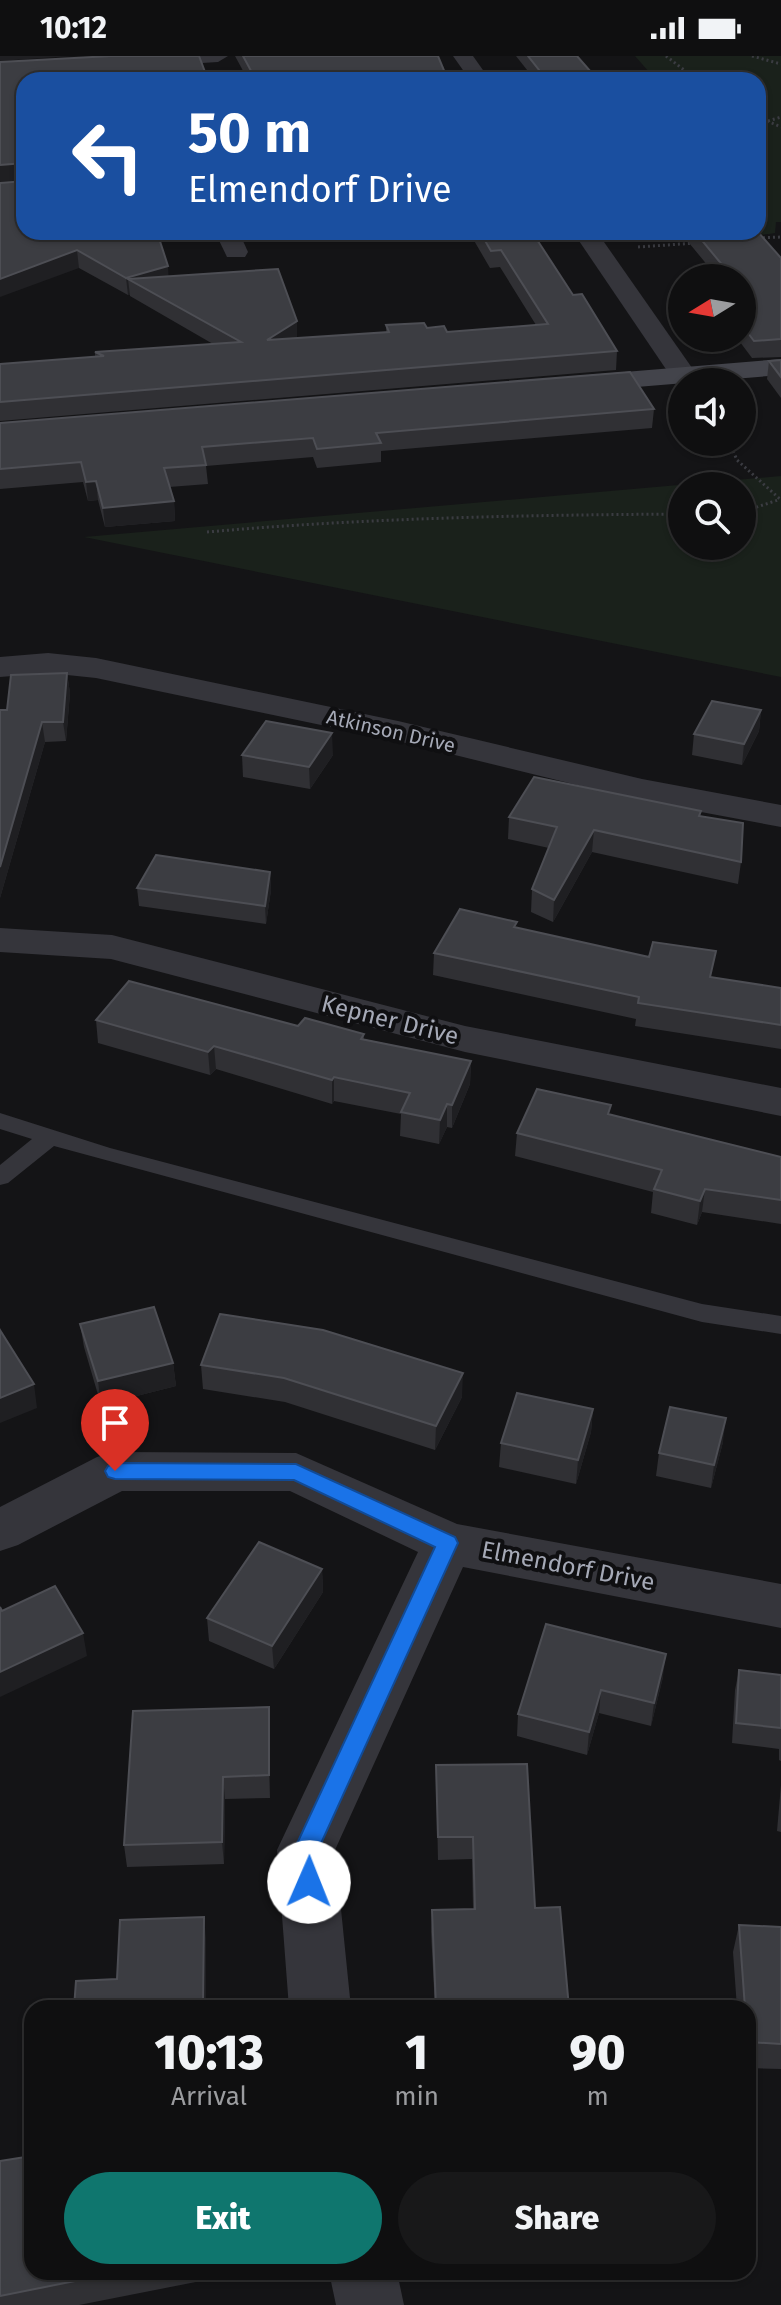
<!DOCTYPE html>
<html lang="en">
<head>
<meta charset="utf-8">
<style>
	body { margin:0; font-family:"Fira Sans",sans-serif; background:#181819; color:#f1f3f6; height:100vh; display:flex; flex-direction:column; font-size:30px; white-space:nowrap }
	* { box-sizing:border-box; margin:0 }
	p { font-size:26px; color:#9b9c9f }
	.icon { flex:none; width:44px; height:44px; fill:none; stroke:currentColor; stroke-width:2; stroke-linecap:round; stroke-linejoin:round }
	.map { position:relative; flex:1; overflow:hidden }
	.drawer { position:absolute; left:24px; top:1944px; width:732px; height:280px; display:flex; flex-direction:column; background:#0f0f10; border-radius:24px; box-shadow:0 2px 6px #0004,0 0 0 2px #2f2f30 }
	.drawer>* { flex:none }
	.top-card { position:absolute; left:16px; top:16px; width:750px; height:168px; border-radius:24px; box-shadow:0 2px 6px #0004,0 0 0 2px #2f2f30; background:#1a4fa0; color:#fff; overflow:hidden }
	.needle { width:52px; rotate:259deg }
	.fabs { position:absolute; left:668px; top:208px; display:grid; gap:16px }
	.fabs a { display:grid; place-items:center; width:88px; height:88px; border-radius:50%; background:#0f0f10; box-shadow:0 2px 6px #0004,0 0 0 2px #2f2f30; font-size:40px }
	.pin { position:absolute; display:grid; place-items:center; width:68px; height:68px; color:#fff; margin:-82px -34px; border-radius:50% 50% 50% 0; rotate:-45deg; box-shadow:0 0 8px #0007 }
	.pin .icon { rotate:45deg }
	.me { position:absolute; width:88px; margin:-44px; rotate:1deg; stroke-linejoin:round; filter:drop-shadow(0 0 6px #0008) }
	.turn { display:flex; align-items:center; gap:28px; height:168px; padding:0 40px; font-size:36px }
	.turn .icon { width:104px; height:104px; stroke-width:2.5 }
	.turn b { display:block; font-size:56px; line-height:68px }
	.eta { display:flex; justify-content:space-evenly; align-items:center; height:136px; text-align:center }
	.eta b { font-size:48px; font-weight:800; line-height:56px }
	.button { display:flex; gap:16px; margin-top:auto; padding:16px 40px }
	.button a { flex:1; height:92px; border-radius:48px; background:#0f766e; color:#fff; font-size:32px; font-weight:800; line-height:92px; text-align:center }
	.button a+a { background:#181819; color:#f1f3f6 }
	.status { display:flex; justify-content:space-between; align-items:center; height:56px; padding:0 40px; background:#0f0f10; direction:ltr }
	.status svg { height:22px; fill:currentColor }
	.map>svg:first-child { display:block }
</style>
</head>
<body>
<div class="status"><b>10:12</b><svg viewBox="0 0 49 12"><path d="M0 12V9h3v3zM5 12V6h3v6zM10 12V3h3v9zM15 12V0h3v12zM26 1h20v11H26zM47 4h2v5h-2z"/></svg></div>
<div class="map">
<svg width="781" height="2249" viewBox="0 0 781 2249">
	<rect width="100%" height="100%" fill="#141416"/>
	<g fill="#1a211b" fill-rule="evenodd">
		<path d="M 635,0 L 781,0 L 781,166 L 776,166 L 775,177 C 742,182 656,192 629,176 L 758,176 L 758,154 L 761,153 L 758,150 L 758,24 L 656,24 Z"/>
		<path d="M 781,420 L 781,621 L 84,481 ZM 742,430 L 742,490 L 682,490 L 682,430 Z"/>
	</g>
	<g fill="none" stroke-linecap="round" stroke-linejoin="round">
		<g stroke="#3b3c42" stroke-width="3" stroke-dasharray="2 3" stroke-linecap="butt">
			<path d="M 666,0 L 697,24"/>
			<path d="M 752,0 L 781,8"/>
			<path d="M 758,61 L 781,71"/>
			<path d="M 768,65 L 781,61"/>
			<path d="M 758,182 L 781,181"/>
			<path d="M 638,191 L 696,187"/>
			<path d="M 729,386 L 737,404 L 781,444"/>
			<path d="M 742,456 L 778,444"/>
			<path d="M 207,476 C 366,462 523,459 682,458"/>
		</g>
		<path fill="#35353b" fill-rule="evenodd" d="M 0,1057 L 110,1092 L 702,1248 L 781,1260 L 781,1278 L 702,1266 L 54,1090 L 8,1127 L 0,1129 L 0,1109 L 32,1083 L 0,1073 Z"/>
		<g fill="#35353b" fill-rule="evenodd">
			<path d="M 134,0 L 228,0 L 218,6 L 138,11 L 128,5 Z"/>
			<path d="M 453,0 L 473,0 L 490,24 L 470,24 Z"/>
			<path d="M 215,176 L 239,176 L 248,196 L 245,201 L 227,201 Z"/>
			<path d="M 573,176 L 597,176 L 697,319 L 694,325 L 674,325 Z"/>
			<path d="M 48,597 L 96,602 L 398,665 L 642,723 L 781,749 L 781,771 L 642,745 L 398,685 L 96,622 L 48,617 L 0,621 L 0,601 Z"/>
			<path d="M 0,872 L 112,879 L 465,970 L 781,1032 L 781,1060 L 465,996 L 111,903 L 0,896 Z"/>
			<path d="M 115,1396 L 296,1397 L 457,1468 L 781,1528 L 781,1572 L 463,1511 L 335,1794 L 351,1952 L 289,1952 L 277,1794 L 418,1496 L 290,1435 L 122,1435 L 18,1489 L 0,1495 L 0,1451 L 97,1401 Z"/>
			<path d="M 329,2216 L 397,2216 L 404,2249 L 336,2249 Z"/>
		</g>
		<path fill="#43444b" fill-rule="evenodd" d="M 781,303 L 781,319 L 576,336 L 566,334 L 562,328 L 566,322 L 576,320 Z"/>
	</g>
	<g fill="#303034">
		<path d="M 235,0 L 438,0 L 448,24 L 248,24 Z"/>
		<path d="M 516,0 L 577,0 L 598,24 L 535,24 Z"/>
		<path d="M 0,127 L 168,220 L 297,282 L 386,276 L 386,269 L 427,272 L 447,276 L 536,269 L 500,211 L 490,212 L 469,176 L 532,176 L 573,239 L 617,295 L 616,314 L 0,365 L 0,308 L 95,301 L 95,296 L 213,288 L 130,240 L 130,239 L 128,239 L 79,212 Z"/>
		<path d="M 680,176 L 758,176 L 781,202 L 781,301 L 752,302 L 737,282 L 742,282 L 742,222 L 718,222 Z"/>
		<path d="M 769,305 L 781,321 L 781,342 L 767,323 Z"/>
		<path d="M 654,353 L 652,372 L 381,395 L 381,406 L 317,412 L 313,401 L 206,410 L 208,428 L 169,431 L 174,445 L 175,465 L 105,471 L 98,444 L 88,445 L 83,426 L 0,433 L 0,367 Z"/>
		<path d="M 67,617 L 70,637 L 66,685 L 45,686 L 0,842 L 0,654 L 7,654 Z"/>
		<path d="M 761,654 L 759,675 L 742,709 L 692,699 L 694,678 Z"/>
		<path d="M 242,699 L 333,699 L 310,733 L 243,721 Z"/>
		<path d="M 701,755 L 700,760 L 741,806 L 738,828 L 592,796 L 553,866 L 531,856 L 532,833 L 549,792 L 508,783 L 509,761 Z"/>
		<path d="M 270,816 L 271,834 L 266,868 L 139,850 L 137,832 Z"/>
		<path d="M 516,872 L 712,922 L 781,932 L 781,993 L 635,970 L 636,963 L 433,919 L 434,897 Z"/>
		<path d="M 96,964 L 298,970 L 364,978 L 364,983 L 471,1005 L 470,1028 L 452,1072 L 447,1071 L 439,1088 L 400,1080 L 401,1058 L 334,1045 L 332,1048 L 216,1013 L 210,1019 L 98,987 Z"/>
		<path d="M 610,1058 L 781,1101 L 781,1168 L 702,1156 L 697,1169 L 651,1157 L 653,1136 L 515,1100 L 517,1077 Z"/>
		<path d="M 80,1268 L 173,1307 L 176,1330 L 101,1349 L 84,1291 Z"/>
		<path d="M 201,1309 L 462,1341 L 435,1394 L 285,1346 L 203,1333 Z"/>
		<path d="M 593,1353 L 591,1376 L 576,1428 L 499,1411 L 501,1387 Z"/>
		<path d="M 723,1386 L 711,1432 L 656,1420 L 659,1397 Z"/>
		<path d="M 322,1513 L 323,1536 L 274,1613 L 209,1585 L 207,1562 Z"/>
		<path d="M 546,1568 L 663,1621 L 651,1670 L 599,1657 L 587,1699 L 517,1680 L 518,1658 Z"/>
		<path d="M 739,1614 L 781,1619 L 781,1705 L 779,1704 L 779,1693 L 732,1687 L 735,1634 Z"/>
		<path d="M 270,1674 L 270,1742 L 225,1743 L 224,1808 L 127,1811 L 124,1789 Z"/>
		<path d="M 436,1709 L 535,1852 L 569,1952 L 435,1952 L 431,1876 L 432,1854 L 473,1853 L 472,1803 L 438,1804 Z"/>
		<path d="M 781,1729 L 781,1776 L 777,1775 Z"/>
		<path d="M 739,1869 L 781,1871 L 781,2013 L 748,2012 L 748,1952 L 737,1952 L 733,1896 Z"/>
		<path d="M 0,2105 L 32,2216 L 215,2216 L 216,2222 L 79,2249 L 0,2249 Z"/>
	</g>
	<g fill="#1f1f22">
		<path d="M 0,0 L 71,0 L 0,5 Z"/>
		<path d="M 24,107 L 24,124 L 0,126 L 0,109 Z"/>
		<path d="M 77,194 L 79,212 L 0,241 L 0,223 Z"/>
		<path d="M 168,210 L 169,228 L 128,223 L 130,239 L 128,239 L 126,222 Z"/>
		<path d="M 297,265 L 297,283 L 267,284 Z"/>
		<path d="M 96,425 L 98,444 L 88,445 L 86,426 Z"/>
		<path d="M 174,445 L 175,465 L 105,471 L 103,452 Z"/>
		<path d="M 67,617 L 70,637 L 66,685 L 63,666 Z"/>
		<path d="M 761,654 L 759,675 L 742,709 L 744,688 Z"/>
		<path d="M 42,666 L 45,686 L 0,842 L 0,811 Z"/>
		<path d="M 332,677 L 333,699 L 310,733 L 309,711 Z"/>
		<path d="M 594,774 L 592,796 L 553,866 L 554,844 Z"/>
		<path d="M 270,816 L 271,834 L 266,868 L 265,850 Z"/>
		<path d="M 214,990 L 216,1013 L 210,1019 L 208,996 Z"/>
		<path d="M 471,1005 L 470,1028 L 452,1072 L 452,1049 Z"/>
		<path d="M 334,1021 L 334,1045 L 332,1048 L 332,1024 Z"/>
		<path d="M 447,1048 L 447,1071 L 439,1088 L 440,1064 Z"/>
		<path d="M 705,1133 L 702,1156 L 697,1169 L 700,1145 Z"/>
		<path d="M 173,1307 L 176,1330 L 101,1349 L 98,1325 Z"/>
		<path d="M 463,1317 L 462,1341 L 435,1394 L 436,1370 Z"/>
		<path d="M 34,1328 L 37,1352 L 0,1367 L 0,1342 Z"/>
		<path d="M 593,1353 L 591,1376 L 576,1428 L 578,1404 Z"/>
		<path d="M 726,1362 L 723,1386 L 711,1432 L 714,1409 Z"/>
		<path d="M 322,1513 L 323,1536 L 274,1613 L 272,1590 Z"/>
		<path d="M 83,1577 L 87,1600 L 0,1641 L 0,1616 Z"/>
		<path d="M 666,1598 L 663,1621 L 651,1670 L 654,1647 Z"/>
		<path d="M 601,1634 L 599,1657 L 587,1699 L 589,1676 Z"/>
		<path d="M 269,1651 L 270,1674 L 270,1742 L 269,1719 Z"/>
		<path d="M 223,1721 L 225,1743 L 224,1808 L 222,1786 Z"/>
		<path d="M 204,1861 L 206,1882 L 206,1952 L 203,1952 Z"/>
	</g>
	<g fill="#3c3d42" stroke="#4d4e54" stroke-width="2">
		<path d="M 111,0 L 199,0 L 208,24 L 24,24 L 24,107 L 0,109 L 0,6 Z"/>
		<path d="M 243,0 L 438,0 L 448,24 L 256,24 Z"/>
		<path d="M 528,0 L 577,0 L 598,24 L 547,24 Z"/>
		<path d="M 24,125 L 24,176 L 157,176 L 168,210 L 126,222 L 77,194 L 0,223 L 0,127 Z"/>
		<path d="M 480,176 L 532,176 L 573,239 L 582,238 L 617,295 L 0,346 L 0,308 L 104,300 L 95,296 L 241,286 L 128,223 L 278,213 L 297,265 L 267,284 L 389,276 L 386,269 L 424,267 L 427,272 L 444,270 L 447,276 L 548,268 L 501,194 L 491,195 Z"/>
		<path d="M 695,176 L 758,176 L 781,202 L 781,283 L 754,285 L 742,269 L 742,222 L 733,222 Z"/>
		<path d="M 781,304 L 781,321 L 769,305 Z"/>
		<path d="M 630,316 L 654,353 L 376,377 L 381,387 L 317,393 L 313,382 L 202,391 L 206,409 L 164,412 L 174,445 L 103,452 L 96,425 L 86,426 L 81,406 L 0,413 L 0,367 Z"/>
		<path d="M 67,617 L 63,666 L 42,666 L 0,811 L 0,654 L 7,654 L 11,619 Z"/>
		<path d="M 712,645 L 761,654 L 744,688 L 694,678 Z"/>
		<path d="M 266,665 L 332,677 L 309,711 L 242,699 Z"/>
		<path d="M 534,721 L 701,755 L 699,760 L 743,767 L 741,806 L 594,774 L 554,844 L 532,833 L 557,771 L 509,761 Z"/>
		<path d="M 156,799 L 270,816 L 265,850 L 137,832 Z"/>
		<path d="M 460,853 L 517,866 L 514,871 L 649,901 L 653,886 L 716,895 L 710,921 L 781,932 L 781,969 L 638,947 L 639,941 L 434,897 Z"/>
		<path d="M 129,925 L 298,970 L 305,962 L 364,978 L 361,983 L 471,1005 L 452,1049 L 447,1048 L 440,1064 L 401,1056 L 410,1037 L 334,1021 L 332,1024 L 214,990 L 208,996 L 96,964 Z"/>
		<path d="M 537,1033 L 611,1049 L 608,1058 L 781,1101 L 781,1144 L 705,1133 L 700,1145 L 654,1133 L 662,1114 L 517,1077 Z"/>
		<path d="M 154,1251 L 173,1307 L 98,1325 L 80,1268 Z"/>
		<path d="M 220,1258 L 323,1274 L 463,1317 L 436,1370 L 284,1322 L 201,1309 Z"/>
		<path d="M 0,1274 L 34,1328 L 0,1342 Z"/>
		<path d="M 517,1337 L 593,1353 L 578,1404 L 501,1387 Z"/>
		<path d="M 670,1351 L 726,1362 L 714,1409 L 659,1397 Z"/>
		<path d="M 259,1486 L 322,1513 L 272,1590 L 207,1562 Z"/>
		<path d="M 55,1530 L 83,1577 L 0,1616 L 0,1551 L 2,1555 Z"/>
		<path d="M 546,1568 L 666,1598 L 654,1647 L 601,1634 L 589,1676 L 518,1658 Z"/>
		<path d="M 739,1614 L 781,1619 L 781,1672 L 736,1667 Z"/>
		<path d="M 269,1651 L 269,1719 L 223,1721 L 222,1786 L 124,1789 L 133,1655 Z"/>
		<path d="M 527,1708 L 535,1852 L 560,1851 L 569,1952 L 436,1952 L 432,1854 L 475,1853 L 473,1781 L 438,1781 L 436,1709 Z"/>
		<path d="M 204,1861 L 203,1952 L 74,1952 L 76,1925 L 117,1923 L 120,1864 Z"/>
		<path d="M 739,1869 L 781,1871 L 781,1988 L 748,1986 L 748,1952 L 745,1952 Z"/>
		<path d="M 32,2100 L 32,2216 L 120,2216 L 0,2240 L 0,2105 Z"/>
	</g>
	<path fill="#1a73e8" stroke="#114b97" stroke-width="2" d="M 115,1407 L 296,1408 L 455,1481 L 458,1487 L 318,1794 L 321,1826 L 317,1833 L 309,1837 L 300,1833 L 294,1794 L 435,1491 L 294,1424 L 115,1423 L 108,1421 L 105,1415 L 108,1410 Z"/>
	<g text-anchor="middle" dominant-baseline="central" stroke-width="8" stroke-linejoin="round" paint-order="stroke">
		<g font-size="20" fill="#a5a9b6" stroke="#0f0f11">
			<text transform="translate(391 675) rotate(13)">Atkinson Drive</text>
		</g>
		<g font-size="24" fill="#a5a9b6" stroke="#0f0f11">
			<text transform="translate(390 964) rotate(14)">Kepner Drive</text>
			<text transform="translate(568 1510) rotate(11)">Elmendorf Drive</text>
		</g>
	</g>
</svg>
<div class="fabs">
<a><svg class="needle" viewBox="-14 -14 28 28"><path d="M0-13l5 13h-10z" fill="#e53935"/><path d="M0 13l5-13h-10z" fill="#9b9c9f"/></svg></a>
<a><svg class="icon" aria-label="sound" viewBox="0 0 24 24"><path d="M4 9h4l5-4v14l-5-4H4zM17 9q2 3 0 6"/></svg></a>
<a><svg class="icon" aria-label="search" viewBox="0 0 24 24"><circle cx="10" cy="10" r="6"/><path d="M15 15l6 6"/></svg></a>
</div>
<div class="pin" style="left:115px;top:1415px;background:#d93025"><svg class="icon" aria-label="arrive" viewBox="0 0 24 24"><path d="M6 21V4h12l-3 4 3 4H6"/></svg></div>
<svg class="me" style="left:309px;top:1826px" viewBox="-20 -20 40 40"><circle r="19" fill="#fff"/><path d="M0-13L10 11 0 6-10 11z" fill="#1a73e8"/></svg>
<div class="top-card">
<div class="turn"><svg class="icon" aria-label="left" viewBox="0 0 24 24"><path d="M17 20v-9H6M10 6l-5 5 5 5"/></svg><div><b>50 m</b>Elmendorf Drive</div></div>
</div>
<section class="drawer">
<div class="eta">
<div><b>10:13</b><p>Arrival</p></div>
<div><b>1</b><p>min</p></div>
<div><b>90</b><p>m</p></div>
</div>
<div class="button"><a>Exit</a><a>Share</a></div>
</section>
</div>
</body>
</html>
